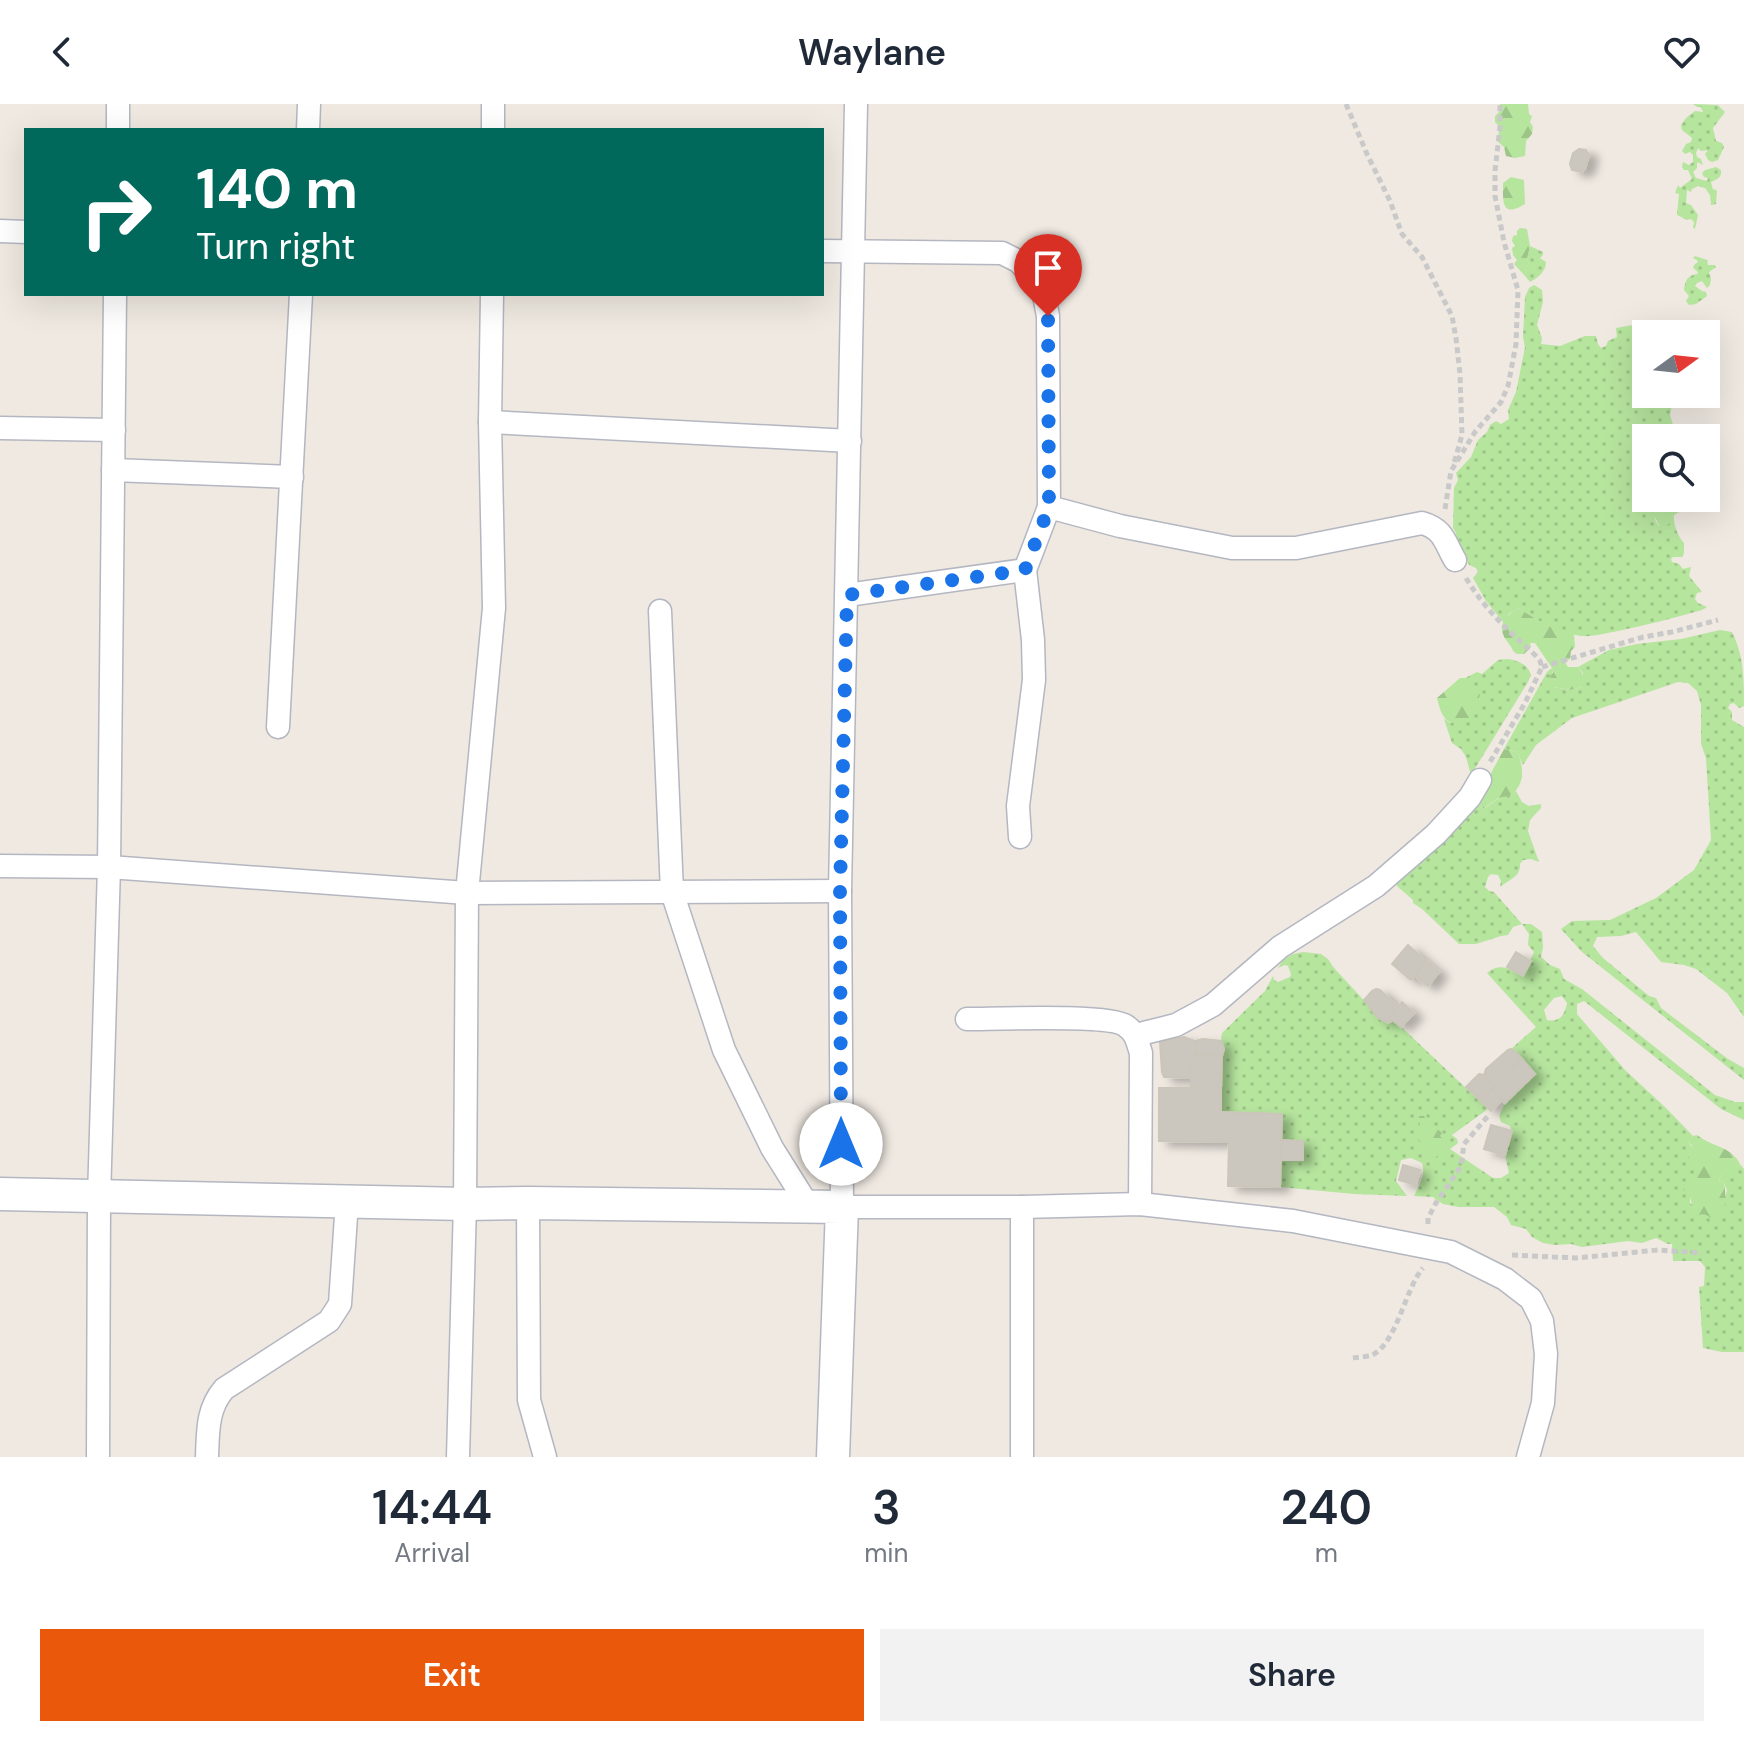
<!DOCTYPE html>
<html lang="en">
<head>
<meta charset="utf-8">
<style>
	body { margin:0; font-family:"DM Sans",sans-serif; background:#f2f2f3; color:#1f2937; height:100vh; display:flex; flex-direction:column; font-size:30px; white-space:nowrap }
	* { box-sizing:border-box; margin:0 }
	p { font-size:26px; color:#747a83 }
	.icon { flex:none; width:44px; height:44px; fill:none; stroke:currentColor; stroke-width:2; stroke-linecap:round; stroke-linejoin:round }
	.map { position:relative; height:1353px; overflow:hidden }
	.details { display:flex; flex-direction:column; background:#fff; flex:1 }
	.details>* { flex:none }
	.top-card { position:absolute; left:24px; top:24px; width:800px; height:168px; border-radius:0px; box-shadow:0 8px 32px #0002; background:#00695c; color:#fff; overflow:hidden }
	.needle { width:52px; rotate:75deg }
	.controls { position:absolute; left:1632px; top:216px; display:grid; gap:16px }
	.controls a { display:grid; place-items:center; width:88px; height:88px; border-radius:0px; background:#fff; box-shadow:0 8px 32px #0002; font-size:40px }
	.pin { position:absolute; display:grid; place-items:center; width:68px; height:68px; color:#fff; margin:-82px -34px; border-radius:50% 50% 50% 0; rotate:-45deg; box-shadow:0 0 8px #0007 }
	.pin .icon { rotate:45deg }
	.me { position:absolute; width:88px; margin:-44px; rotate:0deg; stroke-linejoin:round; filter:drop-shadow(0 0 6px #0008) }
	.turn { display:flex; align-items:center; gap:28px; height:168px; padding:0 40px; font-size:36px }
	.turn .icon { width:104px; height:104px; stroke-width:2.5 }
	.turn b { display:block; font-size:56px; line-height:68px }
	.eta { display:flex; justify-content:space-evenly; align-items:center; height:136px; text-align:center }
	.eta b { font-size:48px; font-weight:600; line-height:56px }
	.button { display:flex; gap:16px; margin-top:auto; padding:16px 40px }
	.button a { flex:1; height:92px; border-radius:0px; background:#ea580c; color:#fff; font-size:32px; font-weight:600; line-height:92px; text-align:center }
	.button a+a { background:#f2f2f3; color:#1f2937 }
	header { display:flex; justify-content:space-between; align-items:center; height:104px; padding:0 40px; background:#fff; font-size:36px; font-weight:600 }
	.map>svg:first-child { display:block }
</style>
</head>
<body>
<header><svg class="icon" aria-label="back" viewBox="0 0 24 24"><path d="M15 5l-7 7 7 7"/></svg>Waylane<svg class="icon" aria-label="heart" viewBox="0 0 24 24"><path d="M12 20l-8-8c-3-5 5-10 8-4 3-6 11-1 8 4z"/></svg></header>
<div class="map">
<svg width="1744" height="1353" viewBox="0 0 1744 1353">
	<defs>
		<pattern id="grass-dots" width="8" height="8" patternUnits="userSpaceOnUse" patternTransform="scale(2)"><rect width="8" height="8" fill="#b6e59e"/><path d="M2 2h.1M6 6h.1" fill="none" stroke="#9dc588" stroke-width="1.8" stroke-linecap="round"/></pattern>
		<pattern id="forest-firs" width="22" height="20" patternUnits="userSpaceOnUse" patternTransform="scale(2)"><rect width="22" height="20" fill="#b6e59e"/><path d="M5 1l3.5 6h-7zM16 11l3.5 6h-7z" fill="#9dc588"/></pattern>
		<filter id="shadow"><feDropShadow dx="9" dy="5" stdDeviation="4" flood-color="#0004"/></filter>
	</defs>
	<rect width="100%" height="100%" fill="#efe9e1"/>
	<g fill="url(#grass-dots)" fill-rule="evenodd">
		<path d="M 1693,0 L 1718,1 L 1725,8 L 1713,24 L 1716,37 L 1722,39 L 1724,43 L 1718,56 L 1712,58 L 1708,56 L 1705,50 L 1708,46 L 1701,47 L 1698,44 L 1696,49 L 1697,53 L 1701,55 L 1703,61 L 1697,58 L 1697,64 L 1693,68 L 1696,74 L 1707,77 L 1708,74 L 1704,73 L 1702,69 L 1705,66 L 1716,63 L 1721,66 C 1722,74 1717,75 1711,78 L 1713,86 L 1714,85 L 1717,87 L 1716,100 L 1711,101 L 1710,91 L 1705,84 L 1698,82 L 1692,85 L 1691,88 L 1687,86 L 1686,99 L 1691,101 L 1698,111 L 1695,125 L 1693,123 L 1694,118 L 1691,115 L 1687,116 L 1677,111 L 1679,90 L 1675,89 L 1678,81 L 1680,84 L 1692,75 L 1688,66 L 1684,66 L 1682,63 L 1683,58 L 1689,61 L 1693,58 L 1693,51 L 1690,48 L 1685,50 L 1682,47 L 1686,40 L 1691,38 L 1692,34 L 1682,26 L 1681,21 L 1686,14 L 1695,7 L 1703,8 L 1701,3 L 1697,3 Z"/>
		<path d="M 1530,142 L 1543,148 L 1543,151 L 1540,154 L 1546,158 C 1546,167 1538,174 1530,178 L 1525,172 L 1526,162 L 1529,161 L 1527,155 Z"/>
		<path d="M 1695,152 L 1707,156 L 1708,161 L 1715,161 L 1716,163 L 1709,168 L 1711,174 L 1710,181 L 1707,184 L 1702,177 L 1697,179 L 1695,182 L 1702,187 L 1706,188 L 1707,192 L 1696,200 L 1689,201 L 1686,197 L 1689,192 L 1684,186 C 1685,177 1687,171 1698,170 L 1697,167 L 1693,164 L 1694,161 L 1698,158 L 1697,156 L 1693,154 Z"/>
		<path d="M 1534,181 L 1542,186 L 1543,198 L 1537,221 L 1542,234 L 1541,240 L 1560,242 L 1585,232 L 1596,232 L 1598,240 L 1601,244 L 1606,242 L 1608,237 L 1617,233 L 1616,224 L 1639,220 L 1644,222 L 1649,230 L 1646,230 L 1646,290 L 1668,290 L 1672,301 L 1670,311 L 1675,327 L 1691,334 L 1646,334 L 1646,394 L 1662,394 C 1655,405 1650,412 1660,423 L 1674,411 C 1673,419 1678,433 1684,439 L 1684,449 L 1682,453 L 1673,453 L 1671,455 L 1672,458 L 1679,460 L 1683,465 L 1691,463 L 1689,472 L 1702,488 L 1697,489 L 1695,495 L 1698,499 L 1707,503 L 1702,506 C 1674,514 1647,521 1618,527 C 1606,529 1593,533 1581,532 C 1558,529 1537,517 1519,504 L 1509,510 L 1504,519 L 1486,497 L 1473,474 L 1478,468 L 1476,464 L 1469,461 L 1465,452 L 1451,435 L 1456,429 L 1453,424 L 1454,384 L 1458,376 L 1456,369 L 1471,353 L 1478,336 L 1487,328 L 1490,321 L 1496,317 L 1501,320 L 1509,315 L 1508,306 L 1516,288 L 1525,243 L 1523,233 L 1525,193 L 1529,184 Z"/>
		<path d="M 1720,526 L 1732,528 C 1744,552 1744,575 1744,602 L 1739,604 L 1734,599 L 1730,600 L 1728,604 L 1732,608 L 1732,616 L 1744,623 L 1744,913 L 1727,889 L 1696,865 L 1684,861 L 1661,858 L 1636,828 L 1621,832 L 1597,833 L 1593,842 L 1603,854 L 1649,892 L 1656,894 L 1661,904 L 1728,955 L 1744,964 L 1744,976 L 1582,848 L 1561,825 L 1572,817 L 1610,816 L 1656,794 L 1694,766 L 1711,736 L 1706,654 L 1701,640 L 1701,601 L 1697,587 L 1688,579 L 1678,578 L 1572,614 L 1536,641 L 1523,661 L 1517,648 L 1504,645 L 1547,568 L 1552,564 L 1553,583 L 1570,586 L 1583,583 L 1583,569 L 1578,563 L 1609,546 L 1637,540 L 1681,535 Z"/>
		<path d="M 1507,555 C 1517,556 1528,560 1531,571 L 1528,578 L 1471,671 L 1466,653 L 1461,645 L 1452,639 L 1444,615 L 1451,619 L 1469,580 L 1465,574 L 1477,568 L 1482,570 L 1498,556 Z"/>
		<path d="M 1516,687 L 1522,698 L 1529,702 L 1541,700 L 1541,704 L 1530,716 L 1528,727 L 1539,758 L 1531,755 L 1523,756 L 1520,760 C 1521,773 1508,776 1500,783 L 1501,777 L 1498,771 L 1491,770 L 1488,773 L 1485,783 L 1489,787 L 1494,788 L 1522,820 L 1531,820 L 1542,828 L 1543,843 L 1541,853 L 1550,861 L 1560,865 L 1564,875 L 1582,885 L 1715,991 L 1735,998 L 1744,998 L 1744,1016 L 1721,1005 L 1584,897 L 1577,900 L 1577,910 L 1625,966 L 1666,1004 L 1693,1032 L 1689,1038 C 1694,1047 1694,1059 1699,1070 L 1690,1093 L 1690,1099 L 1702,1109 L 1722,1106 L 1727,1086 L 1724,1079 L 1719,1077 L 1721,1070 L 1735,1071 L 1740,1060 L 1744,1065 L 1744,1248 L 1722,1248 L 1703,1244 L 1699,1183 L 1704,1182 L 1705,1163 L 1700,1157 L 1673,1157 L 1672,1140 L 1668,1140 L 1656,1134 L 1642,1139 L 1628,1137 L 1582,1143 L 1571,1140 L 1555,1141 L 1543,1139 L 1532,1133 L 1526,1125 L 1511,1121 L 1507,1113 L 1494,1103 L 1459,1103 L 1443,1100 L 1433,1093 L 1414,1092 C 1419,1082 1426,1071 1422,1059 L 1411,1054 L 1401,1056 L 1396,1077 L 1407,1092 L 1354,1090 L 1280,1083 L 1281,1056 L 1303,1055 L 1303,1037 L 1282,1036 L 1282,1010 L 1221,1008 L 1222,952 L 1224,945 L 1221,937 L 1222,929 L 1265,887 L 1273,872 L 1274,876 L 1278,878 L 1290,873 L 1291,870 L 1288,862 L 1285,861 L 1278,864 L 1283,856 L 1293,850 L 1303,848 L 1321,850 L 1328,855 L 1334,864 L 1371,904 L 1378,914 L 1388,919 L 1394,916 L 1488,1005 L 1452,1031 L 1457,1035 L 1458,1039 L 1450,1045 L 1493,1074 L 1501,1074 L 1509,1069 L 1505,1051 L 1512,1027 L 1510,1022 L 1501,1018 L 1499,1012 L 1505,999 L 1511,945 L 1536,923 L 1487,869 C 1500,858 1510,865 1523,872 L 1534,848 L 1528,841 L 1529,830 L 1522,820 L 1513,823 L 1508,831 L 1501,832 L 1476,840 L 1459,840 L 1422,805 L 1413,799 L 1413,796 L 1397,782 L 1397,767 L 1464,716 L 1479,701 L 1482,705 C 1488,703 1491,699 1496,696 C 1502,692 1509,692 1516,687 ZM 1562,892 L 1567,899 C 1565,910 1560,919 1547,916 L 1544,906 L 1554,894 Z"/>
	</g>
	<g fill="url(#forest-firs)">
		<path d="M 1500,0 L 1528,0 L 1529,10 L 1532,12 L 1530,18 L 1533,23 L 1532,30 L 1526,37 L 1525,52 L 1515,54 L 1506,52 L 1504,43 L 1497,37 L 1500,23 L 1495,18 L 1495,12 L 1500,7 Z"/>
		<path d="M 1511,73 L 1524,76 L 1525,100 C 1501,115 1503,97 1503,79 Z"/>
		<path d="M 1520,124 L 1527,125 L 1530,142 L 1527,155 L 1529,161 L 1526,162 L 1525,172 L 1514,160 L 1517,156 L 1513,151 L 1512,144 L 1515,142 L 1512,137 L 1513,132 L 1517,131 L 1517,127 Z"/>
		<path d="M 1662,394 C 1672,394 1681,391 1686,401 C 1682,408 1675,409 1670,415 L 1671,418 L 1664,424 L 1660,423 L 1652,408 Z"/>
		<path d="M 1519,504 C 1536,516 1553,525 1574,530 L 1575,543 L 1571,547 L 1570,555 L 1565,558 L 1568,563 L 1578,563 C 1584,571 1585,574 1583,583 L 1570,586 L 1553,583 L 1550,572 L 1553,569 L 1552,564 L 1535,539 L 1530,539 L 1531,543 L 1524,550 L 1517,550 L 1513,547 C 1511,540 1505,537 1503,530 C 1498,518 1510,509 1519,504 Z"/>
		<path d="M 1460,574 L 1465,574 L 1470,580 L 1474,581 L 1480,591 C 1477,598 1478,605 1474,610 C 1471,615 1467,617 1462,618 C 1445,624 1440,607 1437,594 Z"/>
		<path d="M 1504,645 L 1517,648 C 1524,661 1525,681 1512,690 C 1507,693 1504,692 1499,694 C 1493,697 1488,702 1482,705 L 1479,701 L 1484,682 Z"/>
		<path d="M 1419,1012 L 1426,1012 L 1431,1020 L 1442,1029 L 1440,1032 L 1443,1035 L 1442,1039 L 1449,1044 L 1451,1055 L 1448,1057 L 1444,1056 L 1442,1050 L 1439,1050 L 1434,1055 C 1425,1053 1427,1049 1424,1042 C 1423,1039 1418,1036 1416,1032 L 1420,1024 Z"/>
		<path d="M 1697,1031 C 1712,1043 1731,1042 1740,1060 L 1736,1071 L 1729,1073 L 1721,1070 L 1719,1077 L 1724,1079 C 1726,1085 1724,1091 1727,1097 L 1722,1106 L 1722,1116 L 1712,1116 C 1709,1111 1704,1109 1698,1111 L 1694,1108 L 1690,1093 L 1683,1085 L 1685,1080 L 1695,1079 L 1695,1072 L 1699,1070 L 1694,1065 L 1694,1059 L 1688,1054 L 1688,1046 L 1692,1042 L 1689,1038 L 1693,1032 Z"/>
	</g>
	<g fill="#cbc7bf" stroke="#cbc5ba" stroke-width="2" filter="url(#shadow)">
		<path d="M 1579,45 L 1586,46 L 1589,51 L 1585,65 L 1581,68 L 1572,66 L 1570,60 L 1573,49 Z"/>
		<path d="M 1408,841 L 1426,857 L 1411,876 L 1392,860 Z"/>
		<path d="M 1516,848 L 1531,857 L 1523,872 L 1507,863 Z"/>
		<path d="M 1426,857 L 1439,868 L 1428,882 L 1415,872 Z"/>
		<path d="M 1376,885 L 1380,886 L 1396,901 L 1397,904 L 1389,913 L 1394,916 L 1388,919 L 1378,914 L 1364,896 L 1372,887 Z"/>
		<path d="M 1402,898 L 1414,909 L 1401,923 L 1389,913 Z"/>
		<path d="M 1184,933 L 1195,937 L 1197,941 L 1196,951 L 1192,951 L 1192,974 L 1164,973 L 1162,968 L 1160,938 Z"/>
		<path d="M 1203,935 L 1221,937 L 1224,945 L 1222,952 L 1196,951 L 1195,937 Z"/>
		<path d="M 1511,945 L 1515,947 L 1522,955 L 1495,982 L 1484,971 L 1486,965 L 1508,946 Z"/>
		<path d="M 1192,951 L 1222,952 L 1221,984 L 1191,984 Z"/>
		<path d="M 1522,955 L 1535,970 L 1505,999 L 1491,985 Z"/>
		<path d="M 1479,970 L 1484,971 L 1495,982 L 1480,996 L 1466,983 Z"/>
		<path d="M 1159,984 L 1221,984 L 1221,1038 L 1159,1037 Z"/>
		<path d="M 1491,985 L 1502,996 L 1491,1007 L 1480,996 Z"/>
		<path d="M 1221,1008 L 1282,1010 L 1280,1083 L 1228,1082 L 1229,1038 L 1221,1038 Z"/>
		<path d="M 1491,1021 L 1512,1027 L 1505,1051 L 1484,1045 Z"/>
		<path d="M 1282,1036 L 1303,1037 L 1303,1056 L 1281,1056 Z"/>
		<path d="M 1403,1061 L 1420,1066 L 1416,1081 L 1399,1076 Z"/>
	</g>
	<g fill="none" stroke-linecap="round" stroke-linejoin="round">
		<g stroke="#b4b7c1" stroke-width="25">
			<g id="street">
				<path d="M 856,0 L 840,787 L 842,1103 L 1022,1103 L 1140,1100 L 1293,1117 L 1451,1148 L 1505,1175 L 1531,1195 L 1542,1217 L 1546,1250 L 1543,1299 L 1528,1353"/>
				<path d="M 118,26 L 118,0"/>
				<path d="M 308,26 L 309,0"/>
				<path d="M 493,26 L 493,0"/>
				<path d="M 0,127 L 26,128"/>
				<path d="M 822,147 L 1002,149 L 1018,157 L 1042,181 L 1048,212 L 1049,403 L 1025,466 L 1033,536 L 1034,576 L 1018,702 L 1020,733"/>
				<path d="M 490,318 L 850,337"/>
				<path d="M 0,324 L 114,326"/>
				<path d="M 113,366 L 292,373"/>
				<path d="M 1049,403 L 1120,422 L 1232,444 L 1296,444 L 1422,419 C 1444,425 1445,439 1455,456"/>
				<path d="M 847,491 L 1025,466"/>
				<path d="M 660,507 L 672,788 L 724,946 L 772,1044 L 809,1103"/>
				<path d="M 278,623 L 301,190"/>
				<path d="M 0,762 L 109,763 L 467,789 L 840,787"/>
				<path d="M 967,915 C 994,915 1111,910 1126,922 C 1136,929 1137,937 1141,949 L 1140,1100"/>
				<path d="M 1136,931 L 1176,921 L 1213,901 L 1280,843 L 1376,782 L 1436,730 L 1470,693 L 1480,676"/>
				<path d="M 528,1099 L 529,1296 L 545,1353"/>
				<path d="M 98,1353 L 99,1094 L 109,763 L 115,190"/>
				<path d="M 207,1353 C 208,1327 207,1305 224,1285 L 329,1217 L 340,1200 L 347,1098"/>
				<path d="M 458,1353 L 465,1100 L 467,789 L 494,504 L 490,318 L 492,190"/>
				<path d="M 1022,1353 L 1022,1103"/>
			</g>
		</g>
		<g stroke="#b4b7c1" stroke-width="35">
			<path id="secondary" d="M 0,1090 L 465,1100 L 528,1099 L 842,1103 L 833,1353"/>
		</g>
		<g stroke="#c9c9c9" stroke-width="5" stroke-dasharray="6 4" stroke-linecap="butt">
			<path d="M 1346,0 L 1367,50 L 1390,97 L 1402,130 L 1422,153 L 1452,212 L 1456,234 L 1460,270 L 1462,331 L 1454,359"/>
			<path d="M 1445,405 L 1451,367 L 1475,328 L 1501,298 L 1508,282 L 1516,240 L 1518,186 L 1504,138 L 1495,92 L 1495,67 L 1500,23 L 1500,0"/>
			<path d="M 1466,474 C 1486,507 1507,525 1535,551 L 1540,557 L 1542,563 L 1525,599 L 1490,658"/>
			<path d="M 1542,563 L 1643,533 L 1672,528 L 1718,516"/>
			<path d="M 1428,1120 L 1428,1114 L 1436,1099 L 1461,1062 L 1464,1040 L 1488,1012"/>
			<path d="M 1512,1151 L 1576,1154 L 1658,1146 L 1702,1149"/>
			<path d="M 1353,1254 C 1359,1253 1367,1253 1372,1251 C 1396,1241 1406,1183 1423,1164"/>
		</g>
		<use href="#street" stroke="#fff" stroke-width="22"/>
		<use href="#secondary" stroke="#fff" stroke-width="32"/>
	</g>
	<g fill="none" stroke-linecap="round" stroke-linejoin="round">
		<path stroke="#1a73e8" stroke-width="14" stroke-dasharray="0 25.2" d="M 841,1040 L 840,787 L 847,491 L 1025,466 L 1049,403 L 1048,212"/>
	</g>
</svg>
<div class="controls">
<a><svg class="needle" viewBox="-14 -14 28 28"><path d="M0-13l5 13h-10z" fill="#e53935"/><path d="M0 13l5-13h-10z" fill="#747a83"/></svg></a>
<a><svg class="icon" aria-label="search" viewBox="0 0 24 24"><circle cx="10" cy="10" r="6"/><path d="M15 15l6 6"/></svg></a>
</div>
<div class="pin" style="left:1048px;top:212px;background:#d93025"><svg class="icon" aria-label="arrive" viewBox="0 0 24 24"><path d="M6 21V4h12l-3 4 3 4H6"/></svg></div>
<svg class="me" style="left:841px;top:1040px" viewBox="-20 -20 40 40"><circle r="19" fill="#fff"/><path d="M0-13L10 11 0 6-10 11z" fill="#1a73e8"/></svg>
<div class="top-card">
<div class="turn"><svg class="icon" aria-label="right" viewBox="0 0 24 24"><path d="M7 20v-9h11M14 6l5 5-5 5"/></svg><div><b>140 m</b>Turn right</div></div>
</div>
</div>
<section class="details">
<div class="eta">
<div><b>14:44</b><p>Arrival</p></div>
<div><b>3</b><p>min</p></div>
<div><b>240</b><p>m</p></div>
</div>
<div class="button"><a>Exit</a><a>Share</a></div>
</section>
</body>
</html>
